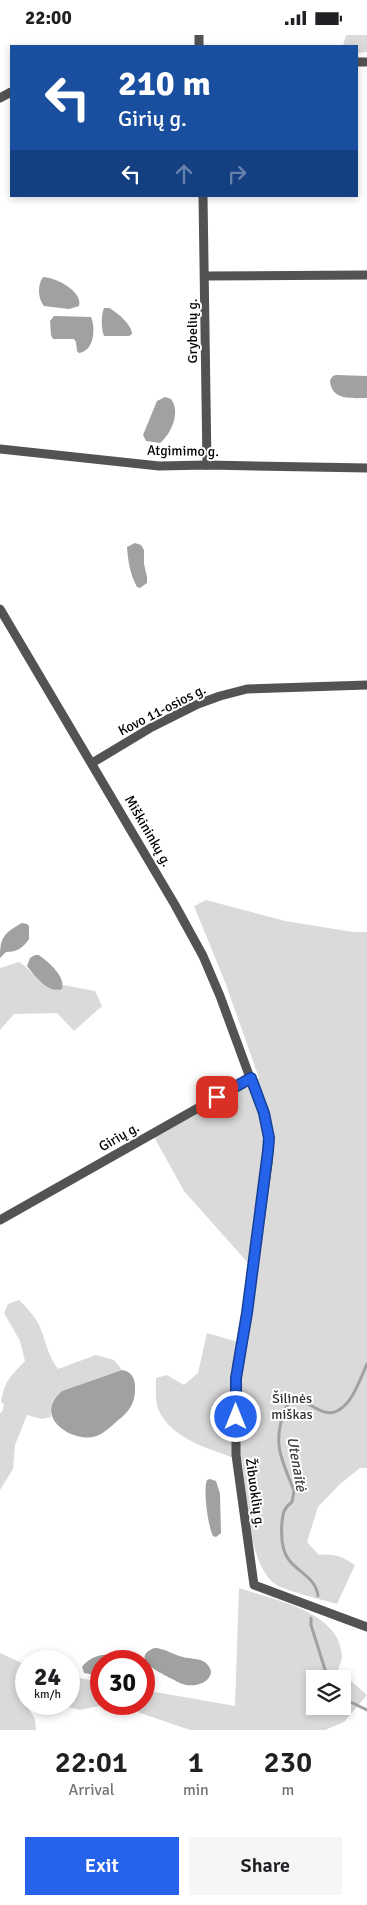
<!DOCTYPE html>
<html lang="en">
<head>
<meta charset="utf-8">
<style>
	body { margin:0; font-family:Signika,sans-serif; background:#f6f6f6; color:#202124; height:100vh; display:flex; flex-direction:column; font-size:19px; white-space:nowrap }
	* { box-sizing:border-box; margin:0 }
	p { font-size:16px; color:#757577 }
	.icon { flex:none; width:28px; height:28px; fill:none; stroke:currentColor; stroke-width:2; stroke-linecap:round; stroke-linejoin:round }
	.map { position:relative; height:1695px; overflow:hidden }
	.sheet { display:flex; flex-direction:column; background:#fff; flex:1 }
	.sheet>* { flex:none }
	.hud { position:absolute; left:10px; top:10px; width:348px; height:152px; border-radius:0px; box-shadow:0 2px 8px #0003; background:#1a4fa0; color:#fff; overflow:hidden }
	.buttons { position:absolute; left:306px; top:1635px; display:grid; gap:10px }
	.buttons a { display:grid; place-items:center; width:45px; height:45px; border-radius:0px; background:#fff; box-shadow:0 2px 8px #0003; font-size:25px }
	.speed { position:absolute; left:15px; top:1615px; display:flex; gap:10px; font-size:25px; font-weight:700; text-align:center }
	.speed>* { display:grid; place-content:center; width:65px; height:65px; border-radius:50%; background:#fff; box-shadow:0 2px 8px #0003; line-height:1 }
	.speed small { font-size:12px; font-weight:400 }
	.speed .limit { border:8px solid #d22; background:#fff; color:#111 }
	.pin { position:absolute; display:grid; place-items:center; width:42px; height:42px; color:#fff; margin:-21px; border-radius:10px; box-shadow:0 2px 8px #0006 }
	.me { position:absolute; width:55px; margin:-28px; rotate:0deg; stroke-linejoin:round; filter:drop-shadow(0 0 4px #0008) }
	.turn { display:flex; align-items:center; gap:18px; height:105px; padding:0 25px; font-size:22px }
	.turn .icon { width:65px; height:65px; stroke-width:2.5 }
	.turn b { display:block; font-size:35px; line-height:42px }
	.lanes { display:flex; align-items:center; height:48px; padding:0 25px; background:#0003; justify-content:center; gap:25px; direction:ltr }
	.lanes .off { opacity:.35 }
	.eta { display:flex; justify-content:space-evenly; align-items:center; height:85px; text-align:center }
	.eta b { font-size:30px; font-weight:600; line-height:35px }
	.primary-button { display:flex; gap:10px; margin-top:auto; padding:10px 25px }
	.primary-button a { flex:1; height:58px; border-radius:0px; background:#2563eb; color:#fff; font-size:20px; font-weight:600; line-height:58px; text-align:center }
	.primary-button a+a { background:#f6f6f6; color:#202124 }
	.status { display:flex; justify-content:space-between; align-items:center; height:35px; padding:0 25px; background:#fff; direction:ltr }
	.status svg { height:14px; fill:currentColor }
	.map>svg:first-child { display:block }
</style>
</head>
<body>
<div class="status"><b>22:00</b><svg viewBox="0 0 49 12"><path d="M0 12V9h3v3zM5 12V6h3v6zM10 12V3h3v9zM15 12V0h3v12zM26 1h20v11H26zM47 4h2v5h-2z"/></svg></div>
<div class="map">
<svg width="367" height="1695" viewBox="0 0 367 1695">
	<rect width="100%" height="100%" fill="#fff"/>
	<g fill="#dadada" fill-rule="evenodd">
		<path d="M 346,0 L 367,0 L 367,17 L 356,18 L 356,11 L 343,11 Z"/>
		<path d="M 206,865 L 285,886 L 353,897 L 367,897 L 367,1433 L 360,1433 L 340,1449 L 318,1472 L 307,1507 L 319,1520 C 334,1518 343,1522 355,1530 L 337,1569 C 324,1565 285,1556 275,1549 C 248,1529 246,1459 242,1426 C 212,1414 172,1406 158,1374 C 155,1365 156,1352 156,1343 L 167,1340 L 184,1350 L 198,1338 L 207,1298 L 248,1310 L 257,1238 L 184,1156 L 154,1102 L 259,1043 L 225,947 L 194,871 Z"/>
		<path d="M 19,927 C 32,934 42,954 58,955 L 63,950 L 95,956 L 102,971 L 74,996 L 57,978 L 14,979 L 0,995 L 0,933 Z"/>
		<path d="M 19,1265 C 26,1272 34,1280 39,1290 C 46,1306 47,1319 58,1334 L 96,1320 L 114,1325 L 122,1335 L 62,1356 C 52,1364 50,1370 51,1382 L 42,1384 L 27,1380 L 15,1410 L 13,1434 L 0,1455 L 0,1378 L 2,1377 L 4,1369 L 1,1367 C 5,1345 10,1342 25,1326 L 20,1306 L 4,1278 L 8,1269 Z"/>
		<path d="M 239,1553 C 274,1565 340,1576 342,1621 C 342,1625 339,1631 338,1635 L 367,1660 L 344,1687 L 325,1695 L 190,1695 L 114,1669 L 144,1669 L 144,1655 L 235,1671 ZM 315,1644 L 342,1644 L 342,1671 L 315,1671 Z"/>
		<path d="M 0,1618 L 26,1630 L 26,1649 L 24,1649 L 21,1661 L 35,1684 L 36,1695 L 0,1695 Z"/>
		<path d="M 69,1641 L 101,1647 L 101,1669 L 108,1669 L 80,1675 L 56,1669 L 69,1669 Z"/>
	</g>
	<g fill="#a1a1a1">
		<path d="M 43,242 C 55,242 83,256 79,271 L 69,274 L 44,271 C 38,264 37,250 43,242 Z"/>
		<path d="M 104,273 L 109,273 C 117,277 132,290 132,299 L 129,301 L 104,301 C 101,294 101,280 104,273 Z"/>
		<path d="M 54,281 L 91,282 C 96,294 94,316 79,318 L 77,316 L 76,307 L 74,304 L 53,304 L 51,300 L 50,286 Z"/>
		<path d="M 336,340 L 367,341 L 367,363 C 352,363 331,366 330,345 L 333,341 Z"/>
		<path d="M 165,362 L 171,364 C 181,377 171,399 160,408 L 146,406 L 143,400 L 157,366 Z"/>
		<path d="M 135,508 L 141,510 L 144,515 L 144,529 L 147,542 L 147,548 L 140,553 L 137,552 C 130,539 128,526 127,512 Z"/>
		<path d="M 22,888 L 27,889 L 29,891 L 29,904 C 23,913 17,917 6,917 L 0,923 C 0,902 4,898 22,888 Z"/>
		<path d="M 35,920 L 39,920 C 48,927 66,941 62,954 C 48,959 35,941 27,931 L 30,923 Z"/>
		<path d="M 122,1335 C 132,1336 136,1345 135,1355 C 135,1369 128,1378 117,1386 C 112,1391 105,1397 99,1400 C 77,1411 30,1383 62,1356 Z"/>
		<path d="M 210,1444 L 216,1446 L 220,1459 L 221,1498 L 216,1502 L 213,1501 C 208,1492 203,1455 207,1445 Z"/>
		<path d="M 154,1613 C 165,1613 173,1620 183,1622 C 190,1624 201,1623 206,1628 C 222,1643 195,1657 178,1647 C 168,1641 126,1625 154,1613 Z"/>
		<path d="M 102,1620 C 112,1620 123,1617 129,1626 L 101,1626 L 101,1641 L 84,1638 L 82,1632 C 87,1625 93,1622 102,1620 Z"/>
	</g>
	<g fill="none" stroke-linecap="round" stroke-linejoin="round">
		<g stroke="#a1a1a1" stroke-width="3">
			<path d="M 318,1561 C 316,1543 299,1538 289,1525 C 281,1515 281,1499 282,1487 C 283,1477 284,1473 292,1467 L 294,1456 C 289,1442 279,1422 279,1409 C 278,1398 283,1361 298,1365 C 310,1367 324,1383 337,1376 C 353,1368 360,1344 367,1329"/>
			<path d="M 311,1583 L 311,1590 L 328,1644"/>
			<path d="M 342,1663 L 367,1675"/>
		</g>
		<g stroke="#535353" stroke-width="9">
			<path d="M 199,0 L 199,11"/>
			<path d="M 356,27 L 367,27"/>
			<path d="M 0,63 L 11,57"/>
			<path d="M 203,161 L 207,430"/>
			<path d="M 205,241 L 367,240"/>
			<path d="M 0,414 L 159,431 L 207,430 L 367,433"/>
			<path d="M 0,574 L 175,870 L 203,921 L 220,961 L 263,1078 L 269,1103 L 268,1128 L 247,1278 L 236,1343 L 236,1420 L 254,1550 L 367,1592"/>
			<path d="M 92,728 L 152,692 L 198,669 L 220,661 L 247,654 L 367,650"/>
			<path d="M 0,1185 L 251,1043"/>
		</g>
	</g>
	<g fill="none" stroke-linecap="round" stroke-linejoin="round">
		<g stroke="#184099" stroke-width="12">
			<path id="route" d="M 217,1062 L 251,1043 L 264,1078 L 269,1103 L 268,1116 L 247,1278 L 236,1343 L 236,1382"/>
		</g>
		<use href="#route" stroke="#2563eb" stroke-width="9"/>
	</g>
	<g text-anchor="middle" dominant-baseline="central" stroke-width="4" stroke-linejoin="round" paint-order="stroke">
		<g font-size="14" fill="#000" stroke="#fff">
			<text transform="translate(192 296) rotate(-90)">Grybelių g.</text>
			<text transform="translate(183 416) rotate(1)">Atgimimo g.</text>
			<text transform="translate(162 675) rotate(-27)">Kovo 11-osios g.</text>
			<text transform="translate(148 796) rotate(60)">Miškininkų g.</text>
			<text transform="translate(119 1102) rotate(-30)">Girių g.</text>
			<text transform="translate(255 1458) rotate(82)">Žibuoklių g.</text>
		</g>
		<g font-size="14" fill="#313131" stroke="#fff">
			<text x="292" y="1363">Šilinės<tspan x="292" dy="16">miškas</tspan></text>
		</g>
		<g font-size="15" font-style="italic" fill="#424242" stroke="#fff">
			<text transform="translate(297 1429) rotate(80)">Utenaitė</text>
		</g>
	</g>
</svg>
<div class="buttons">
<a><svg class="icon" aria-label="layers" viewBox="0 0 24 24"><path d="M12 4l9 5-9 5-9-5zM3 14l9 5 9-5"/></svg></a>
</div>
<div class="speed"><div>24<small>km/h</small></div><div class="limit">30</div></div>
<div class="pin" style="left:217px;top:1062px;background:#d93025"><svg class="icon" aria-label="arrive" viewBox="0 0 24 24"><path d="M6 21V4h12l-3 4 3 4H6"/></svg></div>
<svg class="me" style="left:236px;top:1382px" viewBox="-20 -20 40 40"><circle r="17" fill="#2563eb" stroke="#fff" stroke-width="3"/><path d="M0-11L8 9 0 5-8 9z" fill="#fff"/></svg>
<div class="hud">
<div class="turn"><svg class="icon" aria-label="left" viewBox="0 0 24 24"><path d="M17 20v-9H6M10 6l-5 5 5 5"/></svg><div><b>210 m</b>Girių g.</div></div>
<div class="lanes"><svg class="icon" aria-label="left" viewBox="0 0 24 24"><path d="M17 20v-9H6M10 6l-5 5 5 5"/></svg><svg class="icon off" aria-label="ahead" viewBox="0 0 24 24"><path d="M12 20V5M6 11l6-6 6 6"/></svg><svg class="icon off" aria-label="right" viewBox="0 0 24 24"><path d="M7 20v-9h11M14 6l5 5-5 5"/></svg></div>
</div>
</div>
<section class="sheet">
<div class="eta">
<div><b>22:01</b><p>Arrival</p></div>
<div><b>1</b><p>min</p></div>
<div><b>230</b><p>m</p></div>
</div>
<div class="primary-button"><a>Exit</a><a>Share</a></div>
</section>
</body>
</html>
